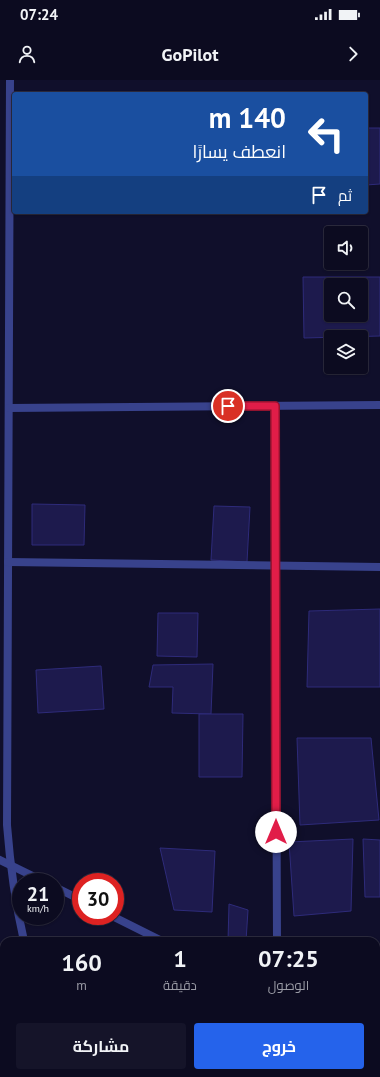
<!DOCTYPE html>
<html lang="ar">
<head>
<meta charset="utf-8">
<style>
	body { margin:0; font-family:"PT Sans",Cairo,sans-serif; background:#151429; color:#f1f3f6; direction:rtl; height:100vh; display:flex; flex-direction:column; font-size:15px; white-space:nowrap }
	* { box-sizing:border-box; margin:0 }
	p { font-size:13px; color:#9a9ba5 }
	.icon { flex:none; width:22px; height:22px; fill:none; stroke:currentColor; stroke-width:2; stroke-linecap:round; stroke-linejoin:round }
	.map { position:relative; flex:1; overflow:hidden; direction:ltr }
	.drawer { position:absolute; left:0px; top:857px; width:380px; height:140px; display:flex; flex-direction:column; background:#0c0b20; border-radius:12px 12px 0 0; box-shadow:0 1px 3px #0004,0 0 0 1px #2c2b3e; direction:rtl }
	.drawer>* { flex:none }
	.top-card { position:absolute; left:12px; top:12px; width:356px; height:122px; border-radius:4px; box-shadow:0 1px 3px #0004,0 0 0 1px #2c2b3e; direction:rtl; background:#1a4fa0; color:#fff; overflow:hidden }
	.fabs { position:absolute; left:324px; top:146px; display:grid; gap:8px }
	.fabs a { display:grid; place-items:center; width:44px; height:44px; border-radius:4px; background:#0c0b20; box-shadow:0 1px 3px #0004,0 0 0 1px #2c2b3e; font-size:20px }
	.speed { position:absolute; left:12px; top:793px; display:flex; gap:8px; font-size:20px; font-weight:700; text-align:center }
	.speed>* { display:grid; place-content:center; width:52px; height:52px; border-radius:50%; background:#0c0b20; box-shadow:0 1px 3px #0004,0 0 0 1px #2c2b3e; line-height:1 }
	.speed small { font-size:10px; font-weight:400 }
	.speed .limit { border:6px solid #d22; background:#fff; color:#111 }
	.pin { position:absolute; display:grid; place-items:center; width:34px; height:34px; color:#fff; margin:-17px; border:2px solid #fff; border-radius:50%; box-shadow:0 1px 4px #0007 }
	.me { position:absolute; width:44px; margin:-22px; rotate:0deg; stroke-linejoin:round; filter:drop-shadow(0 0 3px #0008) }
	.turn { display:flex; align-items:center; gap:14px; height:84px; padding:0 16px; font-size:18px }
	.turn .icon { width:52px; height:52px; stroke-width:2.5 }
	.turn b { display:block; font-size:28px; line-height:34px }
	.then { display:flex; align-items:center; height:38px; padding:0 16px; background:#0003; gap:8px; font-size:15px }
	.eta { display:flex; justify-content:space-evenly; align-items:center; height:68px; text-align:center }
	.eta b { font-size:24px; font-weight:700; line-height:28px }
	.primary-button { display:flex; gap:8px; margin-top:auto; padding:8px 16px }
	.primary-button a { flex:1; height:46px; border-radius:4px; background:#2563eb; color:#fff; font-size:16px; font-weight:700; line-height:46px; text-align:center }
	.primary-button a+a { background:#151429; color:#f1f3f6 }
	.status { display:flex; justify-content:space-between; align-items:center; height:28px; padding:0 20px; background:#0c0b20; direction:ltr }
	.status svg { height:11px; fill:currentColor }
	header { display:flex; justify-content:space-between; align-items:center; height:52px; padding:0 16px; background:#0c0b20; font-size:18px; font-weight:700 }
	.map>svg:first-child { display:block }
</style>
</head>
<body>
<div class="status"><b>07:24</b><svg viewBox="0 0 49 12"><path d="M0 12V9h3v3zM5 12V6h3v6zM10 12V3h3v9zM15 12V0h3v12zM26 1h20v11H26zM47 4h2v5h-2z"/></svg></div>
<header><svg class="icon" aria-label="forward" viewBox="0 0 24 24"><path d="M9 5l7 7-7 7"/></svg>GoPilot<svg class="icon" aria-label="person" viewBox="0 0 24 24"><circle cx="12" cy="8" r="4"/><path d="M4 21q1-7 8-7t8 7"/></svg></header>
<div class="map">
<svg width="380" height="997" viewBox="0 0 380 997">
	<rect width="100%" height="100%" fill="#100f2b"/>
	<g fill="#1d1a4d" stroke="#2e2b7a" fill-rule="evenodd">
		<path d="M 366,48 L 380,48 L 380,104 L 366,105 Z"/>
		<path d="M 303,197 L 380,197 L 380,256 L 304,258 ZM 331,205 L 361,205 L 361,235 L 331,235 Z"/>
		<path d="M 32,424 L 85,425 L 84,465 L 32,465 Z"/>
		<path d="M 214,426 L 250,427 L 247,482 L 211,480 Z"/>
		<path d="M 380,529 L 380,607 L 307,607 L 309,531 Z"/>
		<path d="M 158,533 L 198,533 L 197,577 L 157,576 Z"/>
		<path d="M 213,584 L 211,634 L 172,633 L 173,607 L 149,607 L 153,585 Z"/>
		<path d="M 101,586 L 104,629 L 38,633 L 36,590 Z"/>
		<path d="M 199,634 L 243,634 L 242,697 L 199,697 Z"/>
		<path d="M 297,658 L 371,658 L 379,740 L 300,745 Z"/>
		<path d="M 353,759 L 351,831 L 294,836 L 289,762 Z"/>
		<path d="M 363,759 L 380,760 L 380,817 L 365,817 Z"/>
		<path d="M 160,768 L 215,771 L 212,832 L 174,830 Z"/>
		<path d="M 229,824 L 248,830 L 246,861 L 228,861 Z"/>
		<path d="M 185,993 L 240,993 L 242,997 L 186,997 Z"/>
	</g>
	<g fill="none" stroke-linecap="round" stroke-linejoin="round">
		<g stroke="#38428c" stroke-width="8">
			<path d="M 10,0 L 7,745 C 10,784 15,822 24,861"/>
			<path d="M 275,326 L 277,861"/>
			<path d="M 9,328 L 380,325"/>
			<path d="M 8,482 L 380,487"/>
			<path d="M 0,780 L 45,802"/>
			<path d="M 55,807 L 81,820"/>
			<path d="M 112,836 L 162,861"/>
			<path d="M 376,963 L 380,964"/>
			<path d="M 56,993 L 57,997"/>
			<path d="M 294,993 L 295,997"/>
		</g>
	</g>
	<g fill="none" stroke-linecap="round" stroke-linejoin="round">
		<g stroke="#92132f" stroke-width="10">
			<path id="route" d="M 228,326 L 275,326 L 276,752"/>
		</g>
		<use href="#route" stroke="#e11d48" stroke-width="7"/>
	</g>
</svg>
<div class="fabs">
<a><svg class="icon" aria-label="sound" viewBox="0 0 24 24"><path d="M4 9h4l5-4v14l-5-4H4zM17 9q2 3 0 6"/></svg></a>
<a><svg class="icon" aria-label="search" viewBox="0 0 24 24"><circle cx="10" cy="10" r="6"/><path d="M15 15l6 6"/></svg></a>
<a><svg class="icon" aria-label="layers" viewBox="0 0 24 24"><path d="M12 4l9 5-9 5-9-5zM3 14l9 5 9-5"/></svg></a>
</div>
<div class="speed"><div>21<small>km/h</small></div><div class="limit">30</div></div>
<div class="pin" style="left:228px;top:326px;background:#d93025"><svg class="icon" aria-label="arrive" viewBox="0 0 24 24"><path d="M6 21V4h12l-3 4 3 4H6"/></svg></div>
<svg class="me" style="left:276px;top:752px" viewBox="-20 -20 40 40"><circle r="19" fill="#fff"/><path d="M0-13L10 11 0 6-10 11z" fill="#e11d48"/></svg>
<div class="top-card">
<div class="turn"><svg class="icon" aria-label="left" viewBox="0 0 24 24"><path d="M17 20v-9H6M10 6l-5 5 5 5"/></svg><div><b>140 m</b>انعطف يسارًا</div></div>
<div class="then">ثم<svg class="icon" aria-label="arrive" viewBox="0 0 24 24"><path d="M6 21V4h12l-3 4 3 4H6"/></svg></div>
</div>
<section class="drawer">
<div class="eta">
<div><b>07:25</b><p>الوصول</p></div>
<div><b>1</b><p>دقيقة</p></div>
<div><b>160</b><p>m</p></div>
</div>
<div class="primary-button"><a>خروج</a><a>مشاركة</a></div>
</section>
</div>
</body>
</html>
